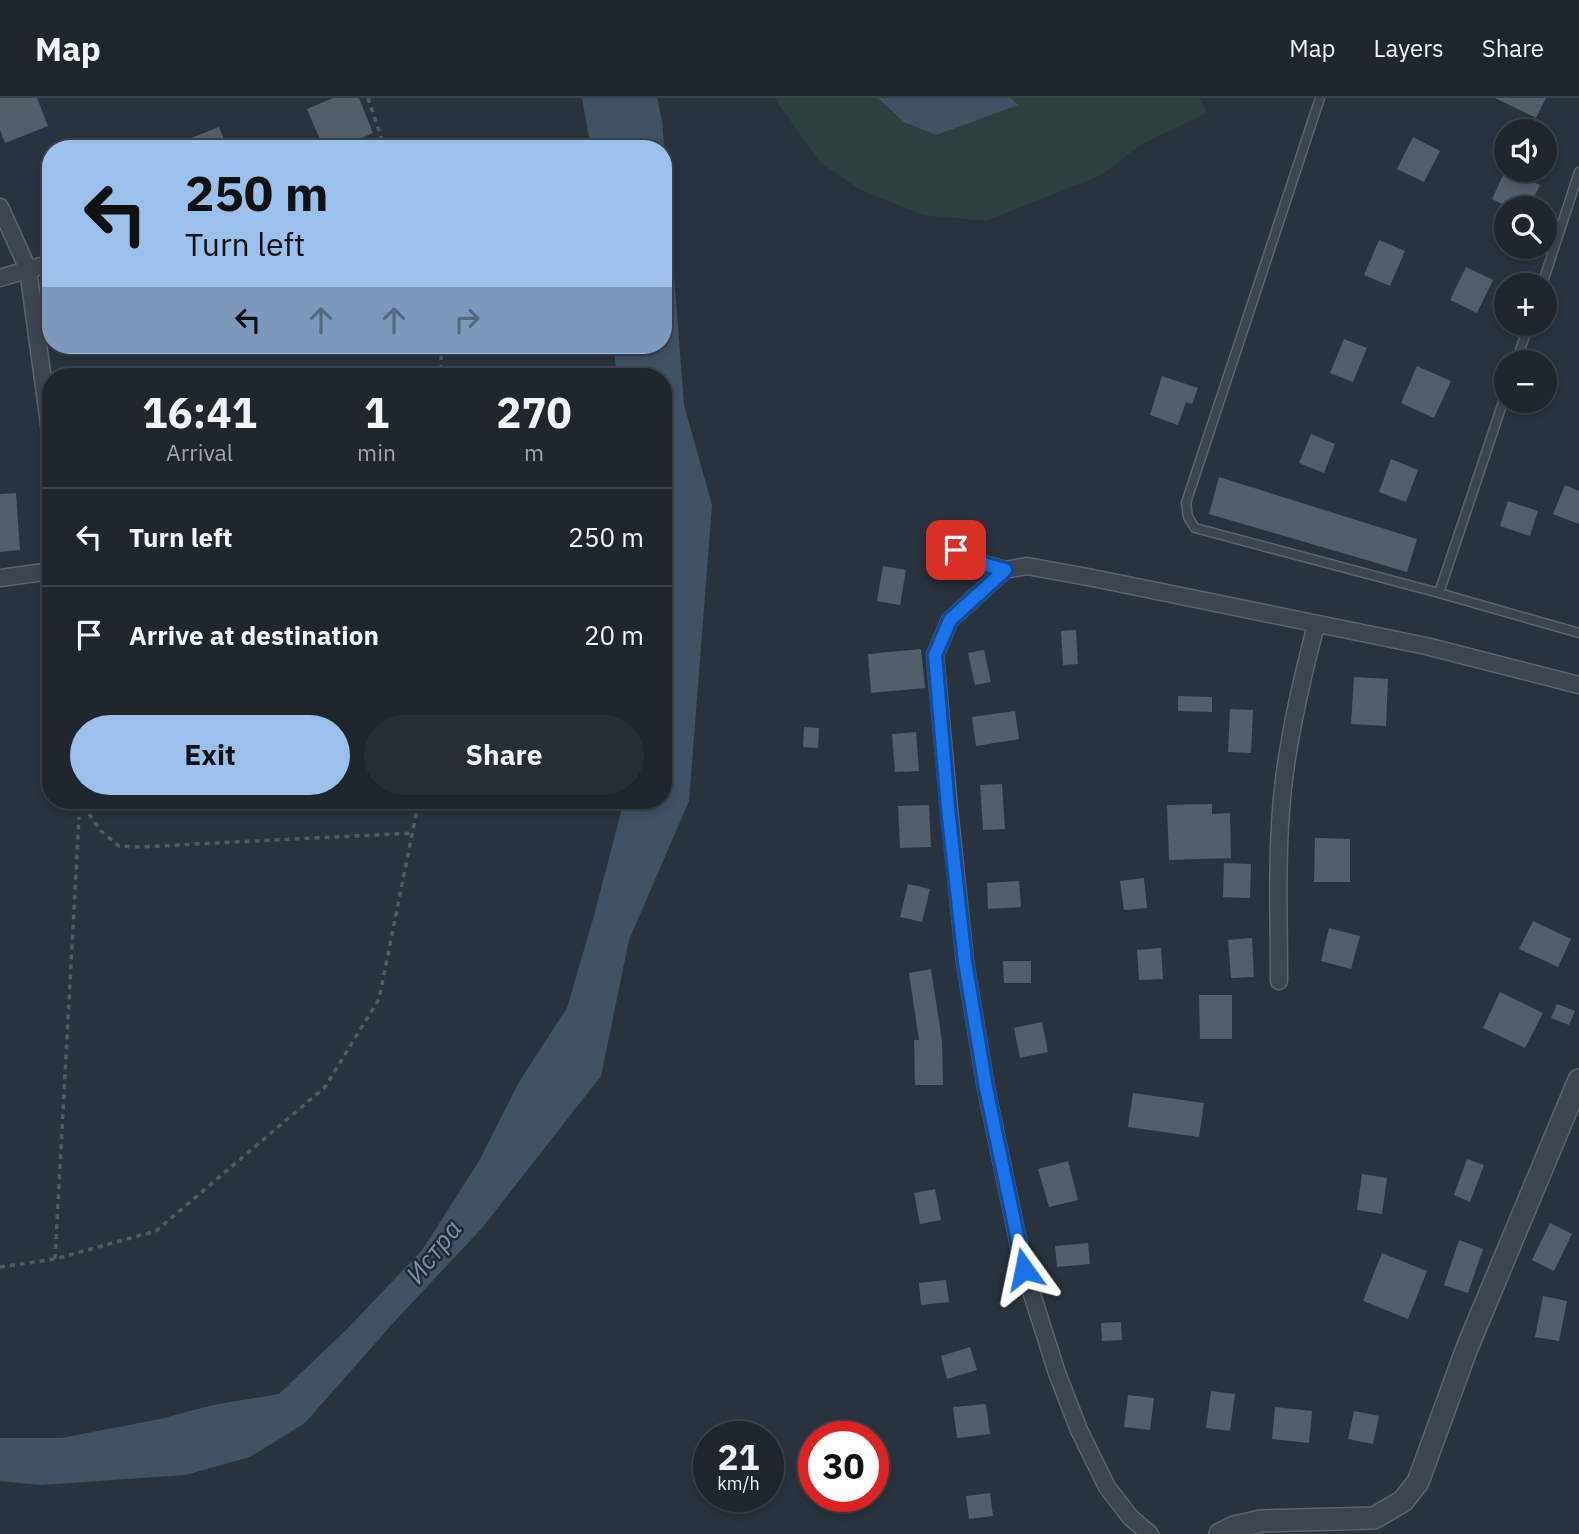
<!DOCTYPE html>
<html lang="en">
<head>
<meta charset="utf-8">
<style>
	body { margin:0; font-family:"IBM Plex Sans",sans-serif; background:#272e36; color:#f1f3f6; height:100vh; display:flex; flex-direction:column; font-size:26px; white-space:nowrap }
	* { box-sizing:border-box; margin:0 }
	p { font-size:23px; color:#a1a5aa }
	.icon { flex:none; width:38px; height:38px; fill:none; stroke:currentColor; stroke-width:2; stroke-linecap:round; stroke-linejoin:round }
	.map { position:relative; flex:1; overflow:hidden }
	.details { position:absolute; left:42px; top:270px; width:630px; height:441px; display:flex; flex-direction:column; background:#1f262e; border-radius:28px; box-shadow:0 4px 10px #0003,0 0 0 2px #3c434a }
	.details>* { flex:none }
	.hud { position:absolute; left:42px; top:42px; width:630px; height:214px; border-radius:28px; box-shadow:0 4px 10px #0003,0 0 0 2px #3c434a; background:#9bc0ec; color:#111; overflow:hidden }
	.tools { position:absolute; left:1494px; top:21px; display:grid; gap:14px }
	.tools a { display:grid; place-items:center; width:63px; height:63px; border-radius:50%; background:#1f262e; box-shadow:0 4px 10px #0003,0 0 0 2px #3c434a; font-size:35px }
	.speed { position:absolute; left:693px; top:1323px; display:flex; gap:14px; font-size:35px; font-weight:700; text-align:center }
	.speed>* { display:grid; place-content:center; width:91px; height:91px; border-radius:50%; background:#1f262e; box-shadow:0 4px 10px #0003,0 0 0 2px #3c434a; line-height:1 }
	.speed small { font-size:18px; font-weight:400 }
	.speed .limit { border:10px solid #d22; background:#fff; color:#111 }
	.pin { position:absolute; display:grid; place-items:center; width:60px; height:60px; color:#fff; margin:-30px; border-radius:14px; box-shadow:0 4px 10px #0006 }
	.me { position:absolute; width:77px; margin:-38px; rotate:348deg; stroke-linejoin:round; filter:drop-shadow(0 0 5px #0008) }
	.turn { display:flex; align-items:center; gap:24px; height:147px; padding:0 28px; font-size:32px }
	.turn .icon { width:91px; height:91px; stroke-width:2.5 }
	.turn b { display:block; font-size:49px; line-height:60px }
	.lanes { display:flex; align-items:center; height:66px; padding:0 28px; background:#0003; justify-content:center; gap:35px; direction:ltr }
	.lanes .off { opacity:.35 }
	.eta { display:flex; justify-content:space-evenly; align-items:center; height:119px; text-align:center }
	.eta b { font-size:42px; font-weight:800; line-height:49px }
	.button { display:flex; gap:14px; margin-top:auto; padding:14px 28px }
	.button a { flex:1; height:80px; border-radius:42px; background:#9bc0ec; color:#111; font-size:28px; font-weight:800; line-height:80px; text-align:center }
	.button a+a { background:#272e36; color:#f1f3f6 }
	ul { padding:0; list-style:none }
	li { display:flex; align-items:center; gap:21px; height:98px; padding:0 28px; border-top:2px solid #3c434a }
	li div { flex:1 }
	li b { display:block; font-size:26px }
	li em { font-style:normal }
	header { display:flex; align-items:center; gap:42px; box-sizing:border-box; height:98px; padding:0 35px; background:#1f262e; border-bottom:2px solid #3c434a }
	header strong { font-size:33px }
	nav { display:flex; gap:38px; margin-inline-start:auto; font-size:24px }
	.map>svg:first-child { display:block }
</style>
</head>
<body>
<header>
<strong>Map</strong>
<nav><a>Map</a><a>Layers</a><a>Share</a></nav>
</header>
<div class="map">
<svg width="1579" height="1436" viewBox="0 0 1579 1436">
	<rect width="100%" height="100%" fill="#29333e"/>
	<path fill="#2c4040" d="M 774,0 L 1200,0 L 1207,15 L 1140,47 L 1102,77 L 986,123 L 923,117 L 859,91 L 821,65 Z"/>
	<g fill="#415265">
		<path d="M 582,0 L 657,0 L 662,22 L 684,307 L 712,407 L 689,703 L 629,842 L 601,978 L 482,1130 L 394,1224 L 305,1325 L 250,1359 L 185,1377 L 41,1387 L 0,1383 L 0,1340 L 61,1340 L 160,1321 L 213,1307 L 279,1296 L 348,1230 L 423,1151 L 479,1063 L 519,984 L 567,910 L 595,814 L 624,702 L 663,702 L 663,278 L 617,278 L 613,247 L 663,247 L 663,51 L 591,51 Z"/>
		<path d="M 878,0 L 1011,0 L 1018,7 L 936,37 L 904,24 Z"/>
	</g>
	<g fill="#525e69">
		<path d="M 0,0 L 37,0 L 48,28 L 5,45 L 0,32 Z"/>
		<path d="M 333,0 L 359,0 L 373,35 L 336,51 L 324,51 L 307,11 Z"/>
		<path d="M 1495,0 L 1546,0 L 1536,20 Z"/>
		<path d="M 219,29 L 228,51 L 167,51 L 166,50 Z"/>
		<path d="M 1413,39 L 1440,53 L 1424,84 L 1397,71 Z"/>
		<path d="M 1506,71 L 1540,87 L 1529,110 L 1511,110 L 1492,101 Z"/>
		<path d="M 1379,142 L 1405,153 L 1390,188 L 1364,177 Z"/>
		<path d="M 1466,169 L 1493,182 L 1477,215 L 1450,202 Z"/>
		<path d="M 1344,241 L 1367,250 L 1353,284 L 1330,275 Z"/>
		<path d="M 1417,268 L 1451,283 L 1434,320 L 1401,305 Z"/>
		<path d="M 1162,278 L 1198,290 L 1192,306 L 1186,304 L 1178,327 L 1150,317 Z"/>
		<path d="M 1311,336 L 1335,346 L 1324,375 L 1299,365 Z"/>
		<path d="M 1391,361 L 1418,372 L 1406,404 L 1379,394 Z"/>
		<path d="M 1219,379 L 1417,441 L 1407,474 L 1209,416 Z"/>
		<path d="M 1565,387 L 1579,393 L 1579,426 L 1553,416 Z"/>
		<path d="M 16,395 L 20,452 L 0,454 L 0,396 Z"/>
		<path d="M 1508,403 L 1538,413 L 1530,438 L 1500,428 Z"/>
		<path d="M 883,468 L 906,472 L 900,507 L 877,503 Z"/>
		<path d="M 1076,532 L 1078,566 L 1063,567 L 1061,533 Z"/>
		<path d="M 921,551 L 925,590 L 871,595 L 868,556 Z"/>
		<path d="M 984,552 L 991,584 L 975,587 L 968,555 Z"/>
		<path d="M 1354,579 L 1388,581 L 1386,628 L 1351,626 Z"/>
		<path d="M 1178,598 L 1212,599 L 1212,614 L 1178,613 Z"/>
		<path d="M 1230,611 L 1253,612 L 1251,655 L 1228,654 Z"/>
		<path d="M 1015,613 L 1019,641 L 976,648 L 972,619 Z"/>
		<path d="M 804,629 L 819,630 L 818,650 L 803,649 Z"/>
		<path d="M 916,634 L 919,673 L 895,674 L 892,636 Z"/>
		<path d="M 1002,686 L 1005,731 L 983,732 L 980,687 Z"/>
		<path d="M 1212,706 L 1212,716 L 1230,715 L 1231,760 L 1169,762 L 1167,707 Z"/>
		<path d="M 929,707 L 931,749 L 900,750 L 898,708 Z"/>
		<path d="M 1315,740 L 1350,741 L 1350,784 L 1314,784 Z"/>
		<path d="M 1224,765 L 1251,766 L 1250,800 L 1223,799 Z"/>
		<path d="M 1144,780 L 1147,810 L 1124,812 L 1120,783 Z"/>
		<path d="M 1019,783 L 1021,809 L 988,811 L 987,785 Z"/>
		<path d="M 908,786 L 930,791 L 922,824 L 900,819 Z"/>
		<path d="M 1533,823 L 1571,841 L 1558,869 L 1519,851 Z"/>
		<path d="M 1329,830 L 1360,838 L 1351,871 L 1321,863 Z"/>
		<path d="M 1252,840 L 1254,879 L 1231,880 L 1228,842 Z"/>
		<path d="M 1161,850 L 1163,881 L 1139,882 L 1137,852 Z"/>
		<path d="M 1003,863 L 1031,863 L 1031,885 L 1004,885 Z"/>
		<path d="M 931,871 L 942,943 L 943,987 L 915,987 L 914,942 L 919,942 L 909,875 Z"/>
		<path d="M 1500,894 L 1543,915 L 1525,950 L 1483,930 Z"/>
		<path d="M 1199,897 L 1232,897 L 1232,941 L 1200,941 Z"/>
		<path d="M 1557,906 L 1575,913 L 1569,927 L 1551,920 Z"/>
		<path d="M 1042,924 L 1048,954 L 1020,960 L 1014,930 Z"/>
		<path d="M 1133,995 L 1204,1005 L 1199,1039 L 1128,1029 Z"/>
		<path d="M 1467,1061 L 1484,1067 L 1470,1104 L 1454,1097 Z"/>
		<path d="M 1068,1063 L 1078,1102 L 1049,1109 L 1038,1071 Z"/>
		<path d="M 1362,1076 L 1387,1080 L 1382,1116 L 1357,1112 Z"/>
		<path d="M 935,1091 L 941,1122 L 920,1126 L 914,1095 Z"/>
		<path d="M 1550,1125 L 1572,1136 L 1554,1173 L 1532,1162 Z"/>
		<path d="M 1459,1142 L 1483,1151 L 1468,1195 L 1444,1187 Z"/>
		<path d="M 1088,1145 L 1090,1166 L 1057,1169 L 1055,1148 Z"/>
		<path d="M 1382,1155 L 1427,1173 L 1408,1221 L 1363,1203 Z"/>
		<path d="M 946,1182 L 949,1204 L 921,1207 L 919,1185 Z"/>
		<path d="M 1543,1198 L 1567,1203 L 1559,1243 L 1535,1239 Z"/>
		<path d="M 1121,1224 L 1122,1242 L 1102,1243 L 1101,1225 Z"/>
		<path d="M 970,1249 L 977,1272 L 947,1281 L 941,1258 Z"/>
		<path d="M 1211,1293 L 1235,1296 L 1230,1333 L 1206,1330 Z"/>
		<path d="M 1128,1297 L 1154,1300 L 1150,1332 L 1124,1329 Z"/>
		<path d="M 986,1306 L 990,1336 L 957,1340 L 953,1309 Z"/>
		<path d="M 1275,1309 L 1312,1313 L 1309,1345 L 1272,1341 Z"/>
		<path d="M 1354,1313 L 1379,1318 L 1373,1346 L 1348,1341 Z"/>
		<path d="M 990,1395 L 993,1418 L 969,1421 L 966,1398 Z"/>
	</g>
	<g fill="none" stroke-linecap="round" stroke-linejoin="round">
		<g stroke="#5b636c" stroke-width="11">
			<g id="service">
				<path d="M 1320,0 L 1186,405 L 1188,419 L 1195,430 L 1439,495"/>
				<path d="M 1542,187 L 1579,74"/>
				<path d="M 1516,264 L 1529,226"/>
				<path d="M 1507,292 L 1439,495 L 1579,535"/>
			</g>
		</g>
		<g stroke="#5b636c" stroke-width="19">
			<g id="minor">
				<path d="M 0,109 L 28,171 L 51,341"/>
				<path d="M 0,180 L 51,165"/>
				<path d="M 944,441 L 969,462 L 1005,472"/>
				<path d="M 0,480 L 51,473"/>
				<path d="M 80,702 L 80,703"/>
				<path d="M 1279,883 C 1279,819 1276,754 1283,690 C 1289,635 1302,580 1316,527"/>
				<path d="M 1150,1436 L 1131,1420 L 1107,1389 L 1079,1332 L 1057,1275 L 1024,1171 L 986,990 L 965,864 L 949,710 L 935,557 L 950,522 L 1005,472 L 1027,468 L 1093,480 L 1426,548 L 1579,587"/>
			</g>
		</g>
		<g stroke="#5b636c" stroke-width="24">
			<path id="tertiary" d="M 1220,1436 L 1234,1429 L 1261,1423 L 1374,1420 L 1403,1403 L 1418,1384 L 1467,1250 L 1579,982"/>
		</g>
		<g stroke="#4b5d5e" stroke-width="3.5" stroke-dasharray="5 5" stroke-linecap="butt">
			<path d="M 368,0 L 385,51"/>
			<path d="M 441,247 L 441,278"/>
			<path d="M 89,716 L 101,733 L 119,748 L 138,749 L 413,735"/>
			<path d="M 55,1161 L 79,719"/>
			<path d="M 0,1169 L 55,1161 L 156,1133 L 325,989 L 379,901 L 419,702"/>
		</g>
		<use href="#service" stroke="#3d454e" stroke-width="8"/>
		<use href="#minor" stroke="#3d454e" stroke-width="16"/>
		<use href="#tertiary" stroke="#3d454e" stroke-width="21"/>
	</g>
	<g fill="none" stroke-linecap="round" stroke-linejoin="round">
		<g stroke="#114b97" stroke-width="18">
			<path id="route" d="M 956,452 L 969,462 L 1005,472 L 950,522 L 935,557 L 948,710 L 965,864 L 986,990 L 1024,1171"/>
		</g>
		<use href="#route" stroke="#1a73e8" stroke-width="12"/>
	</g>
	<g text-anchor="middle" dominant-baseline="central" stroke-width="5" stroke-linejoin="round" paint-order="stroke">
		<g font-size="26" font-style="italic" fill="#7e93a8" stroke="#212a34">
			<text transform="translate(433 1153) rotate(-52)">Истра</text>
		</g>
	</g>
</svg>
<div class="tools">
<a><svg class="icon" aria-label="sound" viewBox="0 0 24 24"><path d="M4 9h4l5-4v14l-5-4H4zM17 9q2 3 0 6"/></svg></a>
<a><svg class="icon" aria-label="search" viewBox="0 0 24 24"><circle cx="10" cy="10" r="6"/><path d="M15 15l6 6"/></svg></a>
<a>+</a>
<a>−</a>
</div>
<div class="speed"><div>21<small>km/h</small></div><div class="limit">30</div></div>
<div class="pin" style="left:956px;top:452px;background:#d93025"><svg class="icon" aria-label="arrive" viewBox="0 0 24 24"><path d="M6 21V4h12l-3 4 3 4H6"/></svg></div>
<svg class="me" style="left:1024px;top:1171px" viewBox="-20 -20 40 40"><path d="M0-17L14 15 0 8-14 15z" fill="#1a73e8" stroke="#fff" stroke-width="4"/></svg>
<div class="hud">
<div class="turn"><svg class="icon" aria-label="left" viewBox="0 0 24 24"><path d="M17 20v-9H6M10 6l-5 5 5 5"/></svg><div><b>250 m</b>Turn left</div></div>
<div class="lanes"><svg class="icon" aria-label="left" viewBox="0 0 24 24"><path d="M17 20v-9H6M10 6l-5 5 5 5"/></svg><svg class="icon off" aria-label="ahead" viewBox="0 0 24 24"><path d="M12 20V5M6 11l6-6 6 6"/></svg><svg class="icon off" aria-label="ahead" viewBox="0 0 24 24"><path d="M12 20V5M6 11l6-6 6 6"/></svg><svg class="icon off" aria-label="right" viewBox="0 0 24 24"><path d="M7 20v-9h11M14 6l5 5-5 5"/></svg></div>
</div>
<section class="details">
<div class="eta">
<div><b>16:41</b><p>Arrival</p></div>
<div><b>1</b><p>min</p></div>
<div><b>270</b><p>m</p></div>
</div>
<ul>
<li><svg class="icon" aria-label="left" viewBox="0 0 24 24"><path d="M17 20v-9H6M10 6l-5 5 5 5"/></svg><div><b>Turn left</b></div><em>250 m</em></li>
<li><svg class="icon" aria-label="arrive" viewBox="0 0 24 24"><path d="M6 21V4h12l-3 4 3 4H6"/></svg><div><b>Arrive at destination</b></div><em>20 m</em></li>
</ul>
<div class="button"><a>Exit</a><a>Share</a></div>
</section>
</div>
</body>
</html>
